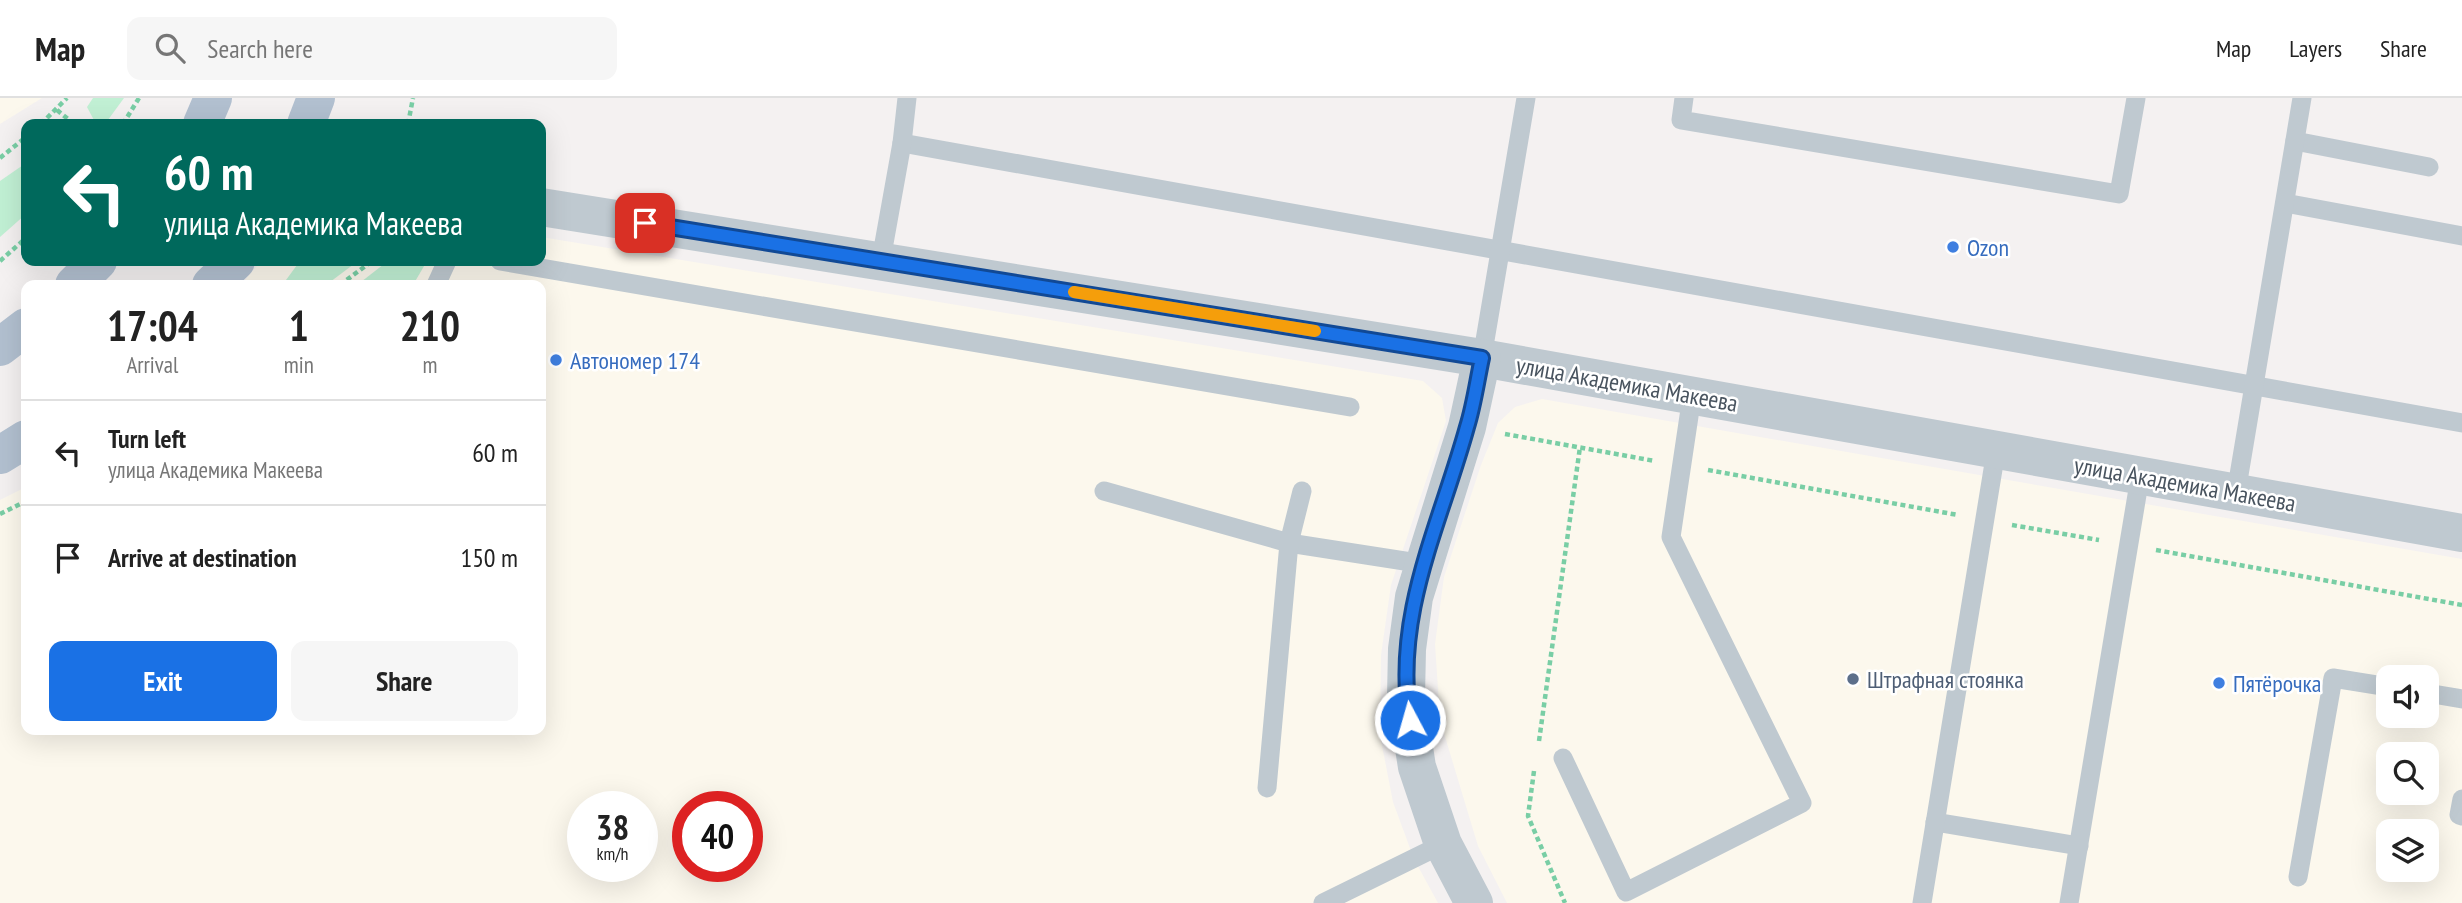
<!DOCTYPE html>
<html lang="en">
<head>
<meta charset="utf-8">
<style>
	body { margin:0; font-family:"PT Sans Narrow",sans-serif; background:#f6f6f6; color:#222; height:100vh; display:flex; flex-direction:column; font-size:26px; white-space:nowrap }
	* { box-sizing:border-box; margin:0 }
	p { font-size:23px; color:#767676 }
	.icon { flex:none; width:38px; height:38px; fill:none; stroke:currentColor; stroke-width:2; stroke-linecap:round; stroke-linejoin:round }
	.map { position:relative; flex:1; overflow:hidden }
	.panel { position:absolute; left:21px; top:182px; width:525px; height:455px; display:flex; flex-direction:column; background:#fff; border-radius:14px; box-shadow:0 7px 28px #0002 }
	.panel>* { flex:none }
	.banner { position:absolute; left:21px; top:21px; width:525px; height:147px; border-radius:14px; box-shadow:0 7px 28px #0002; background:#00695c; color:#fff; overflow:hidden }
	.fabs { position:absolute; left:2376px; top:567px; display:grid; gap:14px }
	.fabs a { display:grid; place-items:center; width:63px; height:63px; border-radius:14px; background:#fff; box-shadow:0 7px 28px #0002; font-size:35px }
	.speed { position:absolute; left:567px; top:693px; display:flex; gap:14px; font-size:35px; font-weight:700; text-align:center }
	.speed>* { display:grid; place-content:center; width:91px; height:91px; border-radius:50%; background:#fff; box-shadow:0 7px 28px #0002; line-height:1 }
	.speed small { font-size:18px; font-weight:400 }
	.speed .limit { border:10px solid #d22; background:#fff; color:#111 }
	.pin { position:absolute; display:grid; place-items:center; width:60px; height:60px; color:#fff; margin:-30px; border-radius:14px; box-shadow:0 4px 10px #0006 }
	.me { position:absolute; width:77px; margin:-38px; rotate:354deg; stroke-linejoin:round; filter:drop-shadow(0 0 5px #0008) }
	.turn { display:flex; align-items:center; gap:24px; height:147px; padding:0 28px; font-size:32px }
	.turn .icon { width:91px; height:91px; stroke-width:2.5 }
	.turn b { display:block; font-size:49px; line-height:60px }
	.eta { display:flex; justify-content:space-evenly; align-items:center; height:119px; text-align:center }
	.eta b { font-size:42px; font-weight:800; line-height:49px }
	.button { display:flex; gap:14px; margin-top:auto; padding:14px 28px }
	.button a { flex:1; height:80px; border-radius:14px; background:#1a71e5; color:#fff; font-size:28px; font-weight:800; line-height:80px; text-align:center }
	.button a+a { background:#f6f6f6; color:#222 }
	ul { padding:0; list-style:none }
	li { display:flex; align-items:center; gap:21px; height:105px; padding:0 28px; border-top:2px solid #e0e0e0 }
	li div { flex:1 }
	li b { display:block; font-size:26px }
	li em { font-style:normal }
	header { display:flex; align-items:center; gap:42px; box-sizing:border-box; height:98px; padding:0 35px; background:#fff; border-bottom:2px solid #e0e0e0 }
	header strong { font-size:33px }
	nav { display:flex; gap:38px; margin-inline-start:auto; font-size:24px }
	.search { width:490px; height:63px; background:#f6f6f6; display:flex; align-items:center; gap:18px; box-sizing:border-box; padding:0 24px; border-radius:14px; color:#767676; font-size:26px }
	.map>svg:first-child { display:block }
</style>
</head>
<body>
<header>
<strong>Map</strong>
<div class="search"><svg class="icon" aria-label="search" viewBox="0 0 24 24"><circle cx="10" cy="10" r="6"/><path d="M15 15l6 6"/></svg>Search here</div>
<nav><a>Map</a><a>Layers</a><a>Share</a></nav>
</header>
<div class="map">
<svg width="2462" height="805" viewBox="0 0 2462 805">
	<rect width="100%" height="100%" fill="#f4f1f1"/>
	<g fill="#fcf8ed" fill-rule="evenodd">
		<path d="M 0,0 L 42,0 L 0,26 Z"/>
		<path d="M 541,139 L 1423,283 L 1442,300 L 1446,323 L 1391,487 L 1381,557 L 1380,637 L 1393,704 L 1414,761 L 1438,805 L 0,805 L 0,402 L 26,389 L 26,632 L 541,632 L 541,187 L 241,187 L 261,163 L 541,163 ZM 583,709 L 642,709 L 642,768 L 583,768 ZM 688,709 L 747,709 L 747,768 L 688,768 Z"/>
		<path d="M 1542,301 L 2462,461 L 2462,805 L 1507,805 L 1478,748 L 1440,622 L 1435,546 L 1444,479 L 1481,367 L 1498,325 L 1515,309 ZM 2389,579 L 2427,579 L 2427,618 L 2389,618 ZM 2389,656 L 2427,656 L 2427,695 L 2389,695 ZM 2389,733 L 2427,733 L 2427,772 L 2389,772 Z"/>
	</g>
	<g fill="#c1f0d4">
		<path d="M 93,0 L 124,0 L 105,26 L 96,26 L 87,9 Z"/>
		<path d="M 26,65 L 26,116 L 0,139 L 0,83 Z"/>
		<path d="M 300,163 L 358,163 L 326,187 L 292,187 L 286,182 Z"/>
		<path d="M 388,163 L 427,163 L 413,187 L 357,187 Z"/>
	</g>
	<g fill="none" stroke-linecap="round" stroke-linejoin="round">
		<g stroke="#79cea5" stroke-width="4.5" stroke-dasharray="5 3.5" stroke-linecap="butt">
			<path d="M 57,12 L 74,26"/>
			<path d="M 41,26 L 67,0"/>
			<path d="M 123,26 L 139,0"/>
			<path d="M 408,26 L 413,0"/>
			<path d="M 0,60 L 26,39"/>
			<path d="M 0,163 L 26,140"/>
			<path d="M 340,187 L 372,163"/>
			<path d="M 1505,336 L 1655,363"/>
			<path d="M 1708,372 L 1958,417"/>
			<path d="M 0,416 L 26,403"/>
			<path d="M 2012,427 L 2099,442"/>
			<path d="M 2156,452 L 2462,507"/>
			<path d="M 1539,643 L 1580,349"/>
			<path d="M 1534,673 L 1528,718 L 1565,805"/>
		</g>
		<g stroke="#bfc9d0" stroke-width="19">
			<path d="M 1684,0 L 1681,22 L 2119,96 L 2136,0"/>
			<path d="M 2295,43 L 2429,69"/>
			<path d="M 902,45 L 2462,325"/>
			<path d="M 2285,105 L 2462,138"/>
			<path d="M 881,162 L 902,45 L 907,0"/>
			<path d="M 500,163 L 1350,309"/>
			<path d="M 436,187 L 447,163"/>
			<path d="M 1482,260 L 1526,0"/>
			<path d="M 1104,393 L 1289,445 L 1424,466"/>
			<path d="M 2236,395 L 2302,0"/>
			<path d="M 2427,595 L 2462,601"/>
			<path d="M 1563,660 L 1626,794 L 1802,705 L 1671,439 L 1692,298"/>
			<path d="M 1267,690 L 1289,445 L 1302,393"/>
			<path d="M 2462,701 L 2459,717 L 2462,718"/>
			<path d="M 1935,724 L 2079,748"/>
			<path d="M 2298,779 L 2333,580 L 2389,589"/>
			<path d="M 1323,805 L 1443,746"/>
			<path d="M 1922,805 L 1996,353"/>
			<path d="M 2069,805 L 2140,379"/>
		</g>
		<g stroke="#bfc9d0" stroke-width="38">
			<path d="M 541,109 L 1482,260 L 2462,435"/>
			<path d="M 1474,805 L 1443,746 L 1417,669 L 1406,599 L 1407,551 L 1414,499 L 1467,329 L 1482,260"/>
		</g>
		<g stroke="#b2c0d0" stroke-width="38">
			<path d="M 202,26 L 213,0"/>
			<path d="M 306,26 L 316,0"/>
			<path d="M 74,187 L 98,163"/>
			<path d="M 211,187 L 236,163"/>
			<path d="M 0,249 L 26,229"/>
			<path d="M 0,357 L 26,341"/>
		</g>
	</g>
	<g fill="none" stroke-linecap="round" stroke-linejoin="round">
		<g stroke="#114995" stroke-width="18">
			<path id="route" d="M 645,125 L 1482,260 C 1477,283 1474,307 1467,329 C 1440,427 1393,517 1410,622"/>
		</g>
		<use href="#route" stroke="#1a71e5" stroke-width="12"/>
		<path stroke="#f59e0b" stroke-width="12" d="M 1074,194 L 1315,233"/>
	</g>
	<g fill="#3f7fe0" stroke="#fff" stroke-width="2.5">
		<circle cx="1953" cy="149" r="7"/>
		<circle cx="556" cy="262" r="7"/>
		<circle cx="2219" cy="585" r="7"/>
	</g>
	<circle fill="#5c6f8a" stroke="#fff" stroke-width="2.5" cx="1853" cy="581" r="7"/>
	<g text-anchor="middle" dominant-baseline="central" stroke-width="5" stroke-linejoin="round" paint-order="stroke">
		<g font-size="24" fill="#366cbe" stroke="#fff" text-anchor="start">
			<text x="1967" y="149">Ozon</text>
			<text x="570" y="262">Автономер 174</text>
			<text x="2233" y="585">Пятёрочка</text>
		</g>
		<g font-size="24" fill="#49545f" stroke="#fff">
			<text transform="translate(1627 286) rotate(10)">улица Академика Макеева</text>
			<text transform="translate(2185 386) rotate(10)">улица Академика Макеева</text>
		</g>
		<g font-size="24" fill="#4e5e75" stroke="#fff" text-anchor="start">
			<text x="1867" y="581">Штрафная стоянка</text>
		</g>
	</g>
</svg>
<div class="fabs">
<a><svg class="icon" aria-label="sound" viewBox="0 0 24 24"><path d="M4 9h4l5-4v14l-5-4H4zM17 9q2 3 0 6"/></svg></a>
<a><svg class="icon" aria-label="search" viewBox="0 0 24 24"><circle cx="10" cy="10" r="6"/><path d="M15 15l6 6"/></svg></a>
<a><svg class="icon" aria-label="layers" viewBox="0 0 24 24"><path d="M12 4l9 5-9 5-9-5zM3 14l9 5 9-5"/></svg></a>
</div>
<div class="speed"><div>38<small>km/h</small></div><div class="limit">40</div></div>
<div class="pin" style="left:645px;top:125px;background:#d93025"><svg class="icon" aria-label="arrive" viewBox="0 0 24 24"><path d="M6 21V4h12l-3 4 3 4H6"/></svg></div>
<svg class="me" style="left:1410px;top:622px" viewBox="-20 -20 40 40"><circle r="17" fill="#1a71e5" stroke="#fff" stroke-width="3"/><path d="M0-11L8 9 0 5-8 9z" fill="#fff"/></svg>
<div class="banner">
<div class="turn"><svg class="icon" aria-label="left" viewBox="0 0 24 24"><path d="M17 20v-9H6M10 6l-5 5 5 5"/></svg><div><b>60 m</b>улица Академика Макеева</div></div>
</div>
<section class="panel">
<div class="eta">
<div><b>17:04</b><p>Arrival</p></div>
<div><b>1</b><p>min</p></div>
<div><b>210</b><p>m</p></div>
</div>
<ul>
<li><svg class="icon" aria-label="left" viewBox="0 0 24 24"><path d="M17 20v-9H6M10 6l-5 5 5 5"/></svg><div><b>Turn left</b><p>улица Академика Макеева</p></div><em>60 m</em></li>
<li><svg class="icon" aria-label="arrive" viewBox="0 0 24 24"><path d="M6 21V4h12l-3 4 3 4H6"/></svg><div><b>Arrive at destination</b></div><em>150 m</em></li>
</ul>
<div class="button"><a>Exit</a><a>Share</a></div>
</section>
</div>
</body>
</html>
